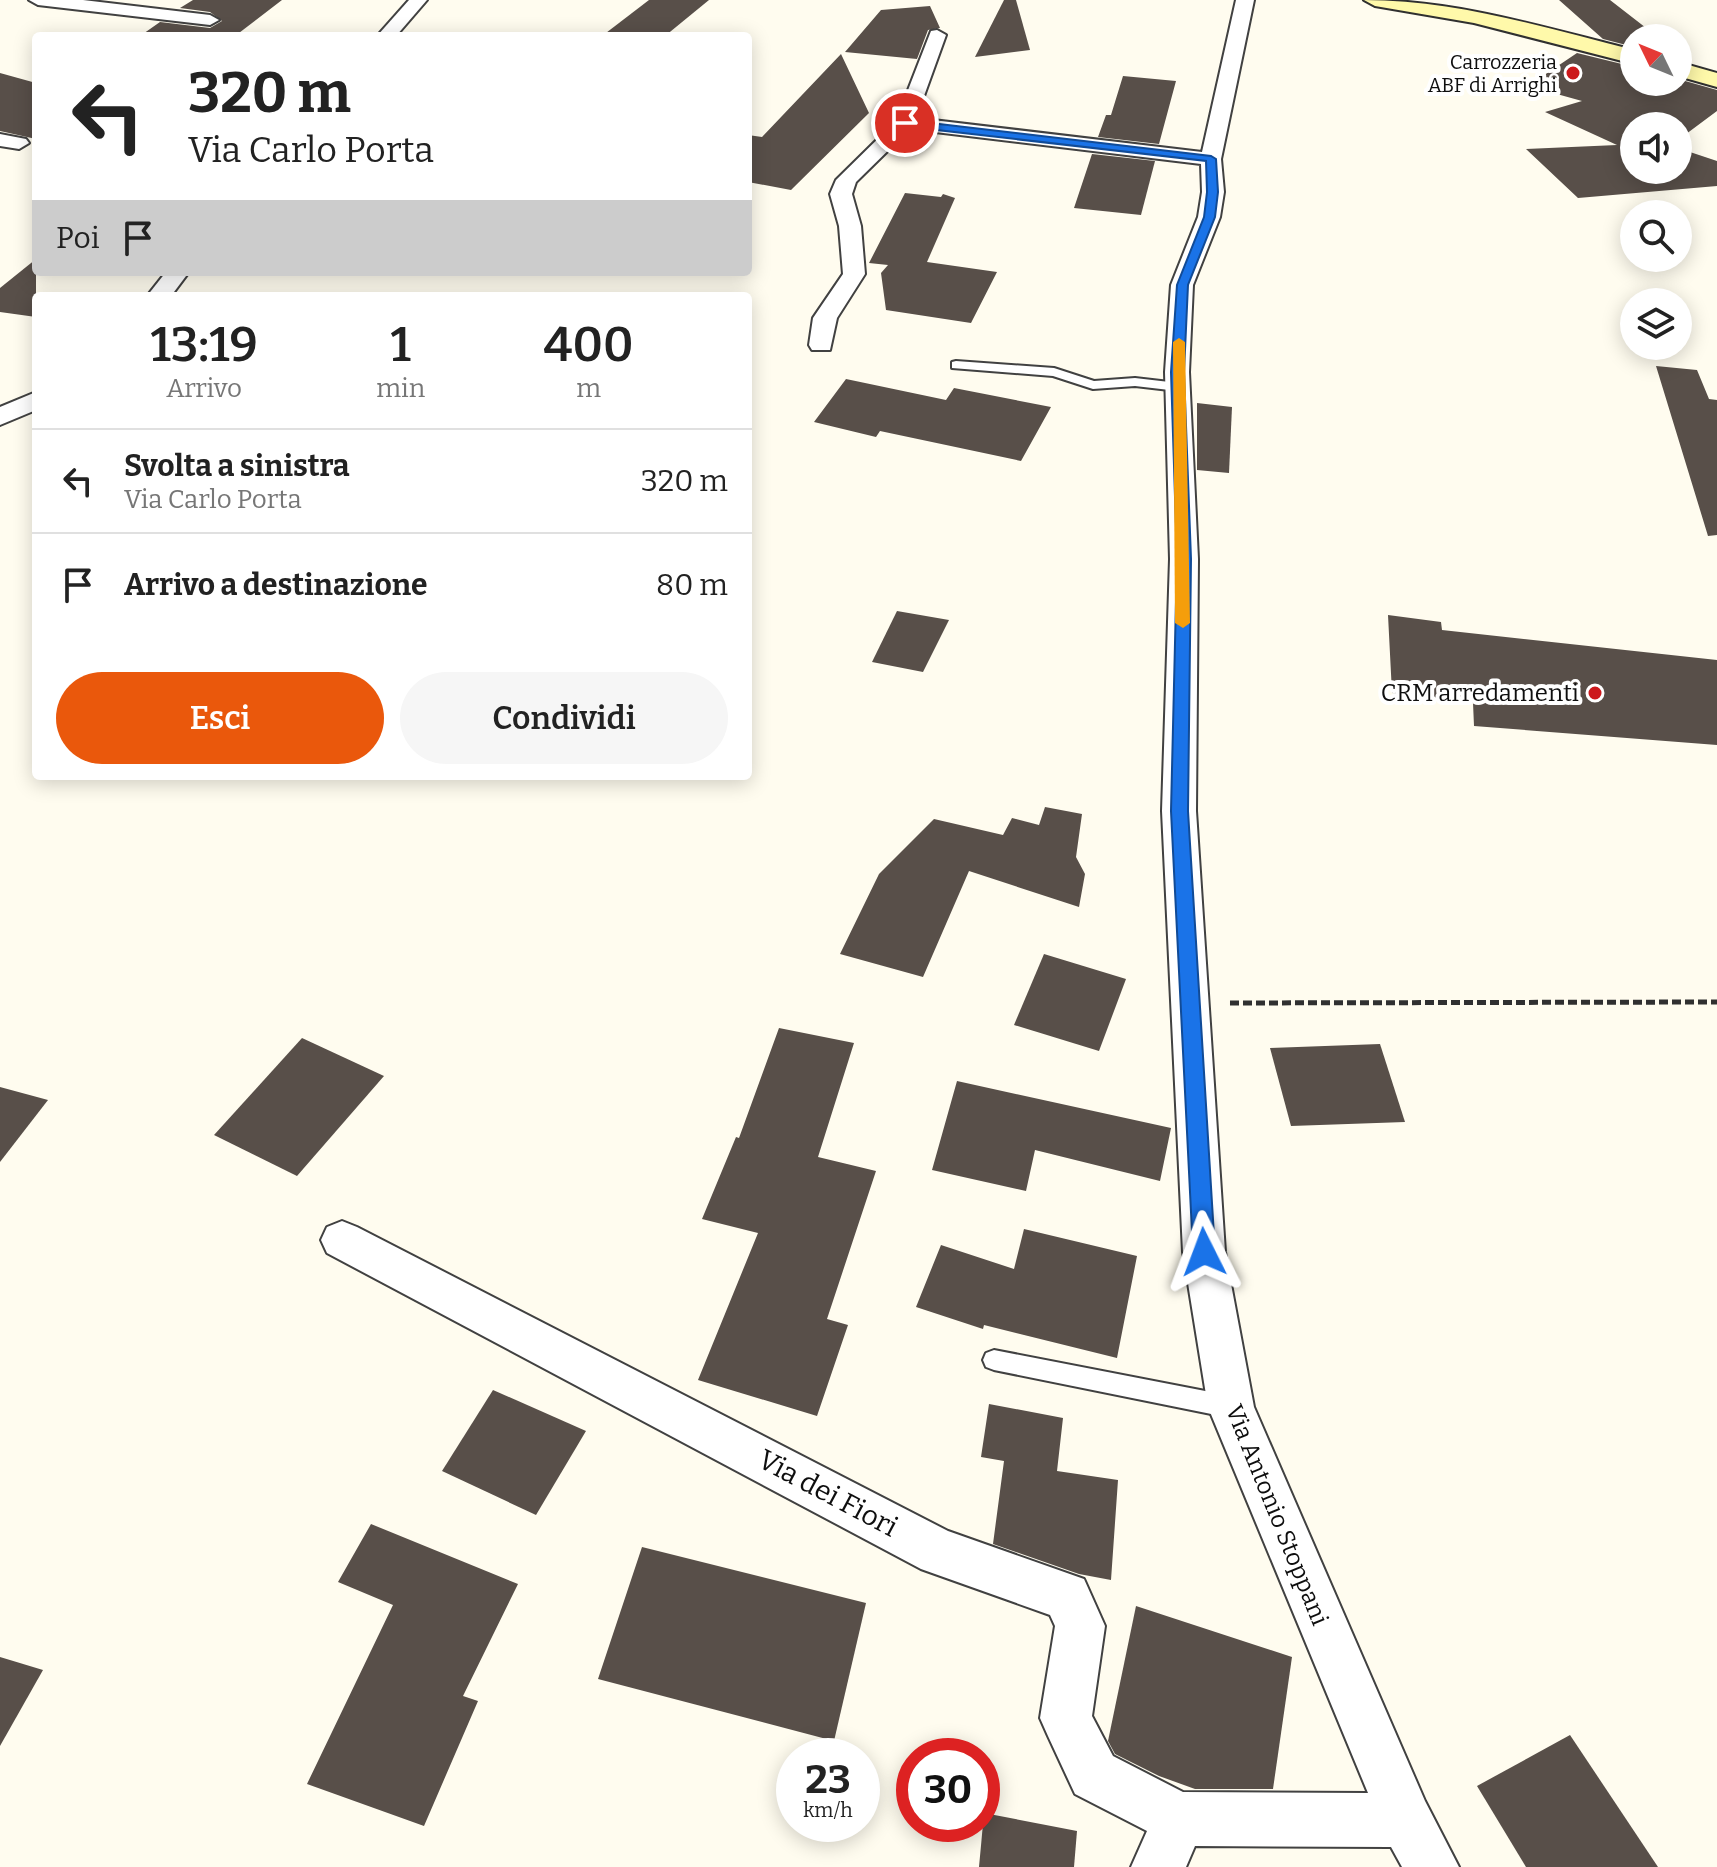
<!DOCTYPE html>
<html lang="it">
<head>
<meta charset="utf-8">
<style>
	body { margin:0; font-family:Bitter,serif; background:#f6f6f6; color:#222; height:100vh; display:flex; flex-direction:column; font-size:30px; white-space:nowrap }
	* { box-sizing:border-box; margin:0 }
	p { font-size:26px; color:#767676 }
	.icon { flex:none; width:44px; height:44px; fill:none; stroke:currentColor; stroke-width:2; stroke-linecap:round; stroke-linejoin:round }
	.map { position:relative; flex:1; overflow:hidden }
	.side { position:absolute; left:32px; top:292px; width:720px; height:488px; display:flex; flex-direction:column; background:#fff; border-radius:8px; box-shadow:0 4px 20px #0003 }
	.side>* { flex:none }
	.guide { position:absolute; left:32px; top:32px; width:720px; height:244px; border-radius:8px; box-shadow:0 4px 20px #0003; background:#fff; color:#222; overflow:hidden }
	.needle { width:52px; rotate:313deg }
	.controls { position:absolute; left:1620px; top:24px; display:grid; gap:16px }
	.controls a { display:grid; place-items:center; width:72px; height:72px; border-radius:50%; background:#fff; box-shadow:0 4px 20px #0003; font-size:40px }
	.speed { position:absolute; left:776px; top:1738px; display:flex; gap:16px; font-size:40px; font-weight:700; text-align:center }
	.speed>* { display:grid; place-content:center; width:104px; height:104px; border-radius:50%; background:#fff; box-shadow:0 4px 20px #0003; line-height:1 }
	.speed small { font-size:20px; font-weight:400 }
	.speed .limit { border:12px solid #d22; background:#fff; color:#111 }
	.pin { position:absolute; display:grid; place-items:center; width:68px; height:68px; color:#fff; margin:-34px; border:4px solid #fff; border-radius:50%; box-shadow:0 2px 8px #0007 }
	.me { position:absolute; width:88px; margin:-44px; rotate:357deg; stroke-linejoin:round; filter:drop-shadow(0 0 6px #0008) }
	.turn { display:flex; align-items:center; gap:28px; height:168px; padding:0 24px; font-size:36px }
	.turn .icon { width:104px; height:104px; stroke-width:2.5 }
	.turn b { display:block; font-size:56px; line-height:68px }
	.then { display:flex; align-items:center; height:76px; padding:0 24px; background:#0003; gap:16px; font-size:30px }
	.eta { display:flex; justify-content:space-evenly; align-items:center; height:136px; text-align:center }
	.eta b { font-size:48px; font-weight:600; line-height:56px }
	.cta { display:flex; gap:16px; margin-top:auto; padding:16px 24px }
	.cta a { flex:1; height:92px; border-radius:48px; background:#ea580c; color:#fff; font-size:32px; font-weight:600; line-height:92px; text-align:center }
	.cta a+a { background:#f6f6f6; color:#222 }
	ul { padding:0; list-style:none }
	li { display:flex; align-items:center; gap:24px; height:104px; padding:0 24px; border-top:2px solid #e0e0e0 }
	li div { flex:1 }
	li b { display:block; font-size:30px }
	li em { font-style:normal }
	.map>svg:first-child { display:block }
</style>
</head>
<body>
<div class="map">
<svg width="1717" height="1867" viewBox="0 0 1717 1867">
	<rect width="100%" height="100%" fill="#fffcef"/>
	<g fill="#584f49">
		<path d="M 193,0 L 282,0 L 235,36 L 140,36 L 160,22 L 210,28 L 222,21 L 210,12 L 180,8 Z"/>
		<path d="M 649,0 L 709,0 L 665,36 L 602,36 Z"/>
		<path d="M 1004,0 L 1016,0 L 1030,50 L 975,57 Z"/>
		<path d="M 1559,0 L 1610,0 L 1659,38 L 1634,38 L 1634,47 L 1603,39 Z"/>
		<path d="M 930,6 L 940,28 L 928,30 L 917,59 L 845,52 L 881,10 Z"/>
		<path d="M 1577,53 L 1634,67 L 1634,82 L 1678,82 L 1678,79 L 1717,90 L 1717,111 L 1678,140 L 1678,126 L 1634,126 L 1634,170 L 1678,170 L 1678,148 L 1717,161 L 1717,186 L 1578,198 L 1526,149 L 1617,145 L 1545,112 L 1582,101 L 1528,86 Z"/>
		<path d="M 841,54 L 869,113 L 791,190 L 748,182 L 748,135 L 762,137 Z"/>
		<path d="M 0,73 L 36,83 L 36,139 L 0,131 Z"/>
		<path d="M 1123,76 L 1176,81 L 1159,144 L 1098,137 L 1106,115 L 1111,115 Z"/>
		<path d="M 1092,154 L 1155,161 L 1141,215 L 1074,208 Z"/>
		<path d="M 905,193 L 941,197 L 943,194 L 955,198 L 927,262 L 997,272 L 971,323 L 886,310 L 881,273 L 888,265 L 869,263 Z"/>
		<path d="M 36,259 L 36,317 L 0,312 L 0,288 Z"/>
		<path d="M 1656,366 L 1697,370 L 1709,399 L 1717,400 L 1717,535 L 1708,536 Z"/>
		<path d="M 846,379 L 946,400 L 954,388 L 1051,407 L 1021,461 L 880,431 L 876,437 L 814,422 Z"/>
		<path d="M 1197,403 L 1232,407 L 1229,473 L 1197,470 Z"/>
		<path d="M 897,611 L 949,620 L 923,672 L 872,662 Z"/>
		<path d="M 1388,615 L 1441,622 L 1442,630 L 1717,660 L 1717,745 L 1474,726 L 1473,703 L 1392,693 Z"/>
		<path d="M 1045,807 L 1082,814 L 1076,857 L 1085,874 L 1079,907 L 969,871 L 923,977 L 840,954 L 879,874 L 934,819 L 1003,835 L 1012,818 L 1039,825 Z"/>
		<path d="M 1044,954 L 1126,979 L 1099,1051 L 1014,1025 Z"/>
		<path d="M 779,1028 L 854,1043 L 818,1157 L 876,1171 L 827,1319 L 848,1325 L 817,1416 L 698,1380 L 758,1233 L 702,1219 L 736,1137 L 739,1138 Z"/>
		<path d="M 302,1038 L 384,1076 L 297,1176 L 214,1135 Z"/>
		<path d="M 1380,1044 L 1405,1122 L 1291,1126 L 1270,1048 Z"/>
		<path d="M 957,1081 L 1171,1128 L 1160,1181 L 1035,1150 L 1026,1191 L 932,1170 Z"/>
		<path d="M 0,1087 L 48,1100 L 0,1162 Z"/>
		<path d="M 1024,1229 L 1137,1256 L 1117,1358 L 984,1325 L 983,1329 L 916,1307 L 941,1245 L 1014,1269 Z"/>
		<path d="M 493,1390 L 586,1431 L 536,1515 L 442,1471 Z"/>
		<path d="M 989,1404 L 1063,1418 L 1057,1471 L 1118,1480 L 1111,1580 L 1079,1574 L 993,1544 L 1004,1461 L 981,1457 Z"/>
		<path d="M 371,1524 L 518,1584 L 463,1696 L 478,1701 L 424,1826 L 307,1784 L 393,1605 L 338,1582 Z"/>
		<path d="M 642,1547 L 866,1603 L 834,1741 L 598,1679 Z"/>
		<path d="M 1136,1606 L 1292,1657 L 1273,1789 L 1195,1789 L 1159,1776 L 1115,1754 L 1108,1741 Z"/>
		<path d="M 0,1657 L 43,1670 L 0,1746 Z"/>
		<path d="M 1570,1735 L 1658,1867 L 1526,1867 L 1477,1786 Z"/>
		<path d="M 984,1813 L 1077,1831 L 1074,1867 L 979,1867 Z"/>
	</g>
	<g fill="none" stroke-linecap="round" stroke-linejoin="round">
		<g stroke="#414141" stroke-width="4">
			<g id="lane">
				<path d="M 956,361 L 1054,368 L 1094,381 L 1135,378 L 1178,383 L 1184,387 L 1178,391 L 1135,386 L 1093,389 L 1053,376 L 952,368 L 952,362 Z"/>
				<path d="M 994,1350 L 1231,1396 L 1239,1399 L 1242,1407 L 1239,1415 L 1231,1418 L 994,1370 L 986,1367 L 983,1360 L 986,1353 Z"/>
			</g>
		</g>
		<g stroke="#414141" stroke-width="4">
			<g id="street">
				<path d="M 29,0 L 83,0 L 210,15 L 219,20 L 210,25 L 38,5 Z"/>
				<path d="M 409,0 L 427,0 L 396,36 L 377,36 Z"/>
				<path d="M 1236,0 L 1254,0 L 1221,159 L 1224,192 L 1220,217 L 1193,285 L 1189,372 L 1198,559 L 1196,811 L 1225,1252 L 1254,1407 L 1425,1801 L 1459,1867 L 1402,1867 L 1391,1847 L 1195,1846 L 1186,1867 L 1131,1867 L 1147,1831 L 1075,1794 L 1048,1736 L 1040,1718 L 1055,1626 L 1050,1615 L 921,1569 L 327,1253 L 321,1240 L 327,1227 L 342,1221 L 357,1227 L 948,1531 L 1084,1579 L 1105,1626 L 1092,1716 L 1113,1756 L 1183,1792 L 1368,1793 L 1208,1407 L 1183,1252 L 1162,811 L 1170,559 L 1165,372 L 1171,285 L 1198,217 L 1202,192 L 1201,164 L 910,129 L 856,182 L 852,194 L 861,226 L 865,274 L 837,318 L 830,350 L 812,350 L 809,345 L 813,318 L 843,274 L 839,226 L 830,194 L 836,180 L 896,121 L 931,31 L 937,30 L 946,35 L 916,118 L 1202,152 Z"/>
				<path d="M 0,134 L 26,139 L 29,143 L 19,149 L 0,146 Z"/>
				<path d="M 166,272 L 189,272 L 171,296 L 147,296 Z"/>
				<path d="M 36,392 L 36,410 L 0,425 L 0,407 Z"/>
			</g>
		</g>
		<g stroke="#303030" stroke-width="4">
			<g id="secondary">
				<path d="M 1364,0 C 1457,0 1545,28 1634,50 L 1634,64 L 1474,23 L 1375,6 Z"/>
				<path d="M 1678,62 L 1717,73 L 1717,87 L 1678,76 Z"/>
			</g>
		</g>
		<path stroke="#303030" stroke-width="5" stroke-dasharray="9 4" stroke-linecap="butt" d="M 1230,1003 L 1717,1002"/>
		<use href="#lane" fill="#fff" fill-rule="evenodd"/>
		<use href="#street" fill="#fff" fill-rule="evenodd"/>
		<use href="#secondary" fill="#fff9aa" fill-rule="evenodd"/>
	</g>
	<path fill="#1a73e8" stroke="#114b97" stroke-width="2" d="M 905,120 L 1211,156 L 1216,159 L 1218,192 L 1215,217 L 1188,285 L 1184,372 L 1191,559 L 1188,811 L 1215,1252 L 1212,1258 L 1204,1261 L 1196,1258 L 1193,1252 L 1171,811 L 1177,559 L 1171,372 L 1177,285 L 1204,217 L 1207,192 L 1206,161 L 902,126 L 902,121 Z"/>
	<path fill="#f59e0b" d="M 1179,338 L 1185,342 L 1190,623 L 1183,628 L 1175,623 L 1173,342 Z"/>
	<g fill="#cc181b" stroke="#fff" stroke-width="3">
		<circle cx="1573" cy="73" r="8"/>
		<circle cx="1595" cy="693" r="8"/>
	</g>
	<g text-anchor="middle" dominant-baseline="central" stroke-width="8" stroke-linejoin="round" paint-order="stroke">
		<g font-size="20" fill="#0e0e0e" stroke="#fff" text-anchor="end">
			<text x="1557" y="62">Carrozzeria<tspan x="1557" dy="23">ABF di Arrighi</tspan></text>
		</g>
		<g font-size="24" fill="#0e0e0e" stroke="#fff" text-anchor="end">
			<text x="1579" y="693">CRM arredamenti</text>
		</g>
		<g font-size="24" fill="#0e0e0e" stroke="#fff">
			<text transform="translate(1277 1515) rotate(68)">Via Antonio Stoppani</text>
		</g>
		<g font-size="28" fill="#0e0e0e" stroke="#fff">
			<text transform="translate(828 1493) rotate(28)">Via dei Fiori</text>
		</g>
	</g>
</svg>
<div class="controls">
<a><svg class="needle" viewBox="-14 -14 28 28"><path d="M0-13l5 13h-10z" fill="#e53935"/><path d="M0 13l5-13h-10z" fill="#767676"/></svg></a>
<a><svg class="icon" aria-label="sound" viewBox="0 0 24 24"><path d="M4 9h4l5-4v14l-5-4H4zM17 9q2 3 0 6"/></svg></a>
<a><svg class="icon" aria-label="search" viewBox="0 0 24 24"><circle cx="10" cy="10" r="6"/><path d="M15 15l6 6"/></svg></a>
<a><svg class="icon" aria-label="layers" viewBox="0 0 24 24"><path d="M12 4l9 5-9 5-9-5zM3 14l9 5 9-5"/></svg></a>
</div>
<div class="speed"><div>23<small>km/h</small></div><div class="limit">30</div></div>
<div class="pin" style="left:905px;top:123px;background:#d93025"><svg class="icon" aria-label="arrive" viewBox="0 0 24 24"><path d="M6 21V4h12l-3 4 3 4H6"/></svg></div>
<svg class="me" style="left:1204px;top:1252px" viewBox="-20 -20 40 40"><path d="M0-17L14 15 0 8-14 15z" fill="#1a73e8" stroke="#fff" stroke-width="4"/></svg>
<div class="guide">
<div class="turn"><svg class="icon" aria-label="left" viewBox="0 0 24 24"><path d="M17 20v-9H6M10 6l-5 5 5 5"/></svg><div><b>320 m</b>Via Carlo Porta</div></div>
<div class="then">Poi<svg class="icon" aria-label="arrive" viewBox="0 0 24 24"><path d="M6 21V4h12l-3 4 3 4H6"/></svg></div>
</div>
<section class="side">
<div class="eta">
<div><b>13:19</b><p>Arrivo</p></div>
<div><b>1</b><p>min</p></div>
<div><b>400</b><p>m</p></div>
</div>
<ul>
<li><svg class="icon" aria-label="left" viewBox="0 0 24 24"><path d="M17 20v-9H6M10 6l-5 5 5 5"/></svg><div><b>Svolta a sinistra</b><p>Via Carlo Porta</p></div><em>320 m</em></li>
<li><svg class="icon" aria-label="arrive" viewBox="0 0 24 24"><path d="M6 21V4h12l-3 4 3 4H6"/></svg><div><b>Arrivo a destinazione</b></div><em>80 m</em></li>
</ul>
<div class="cta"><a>Esci</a><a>Condividi</a></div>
</section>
</div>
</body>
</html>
